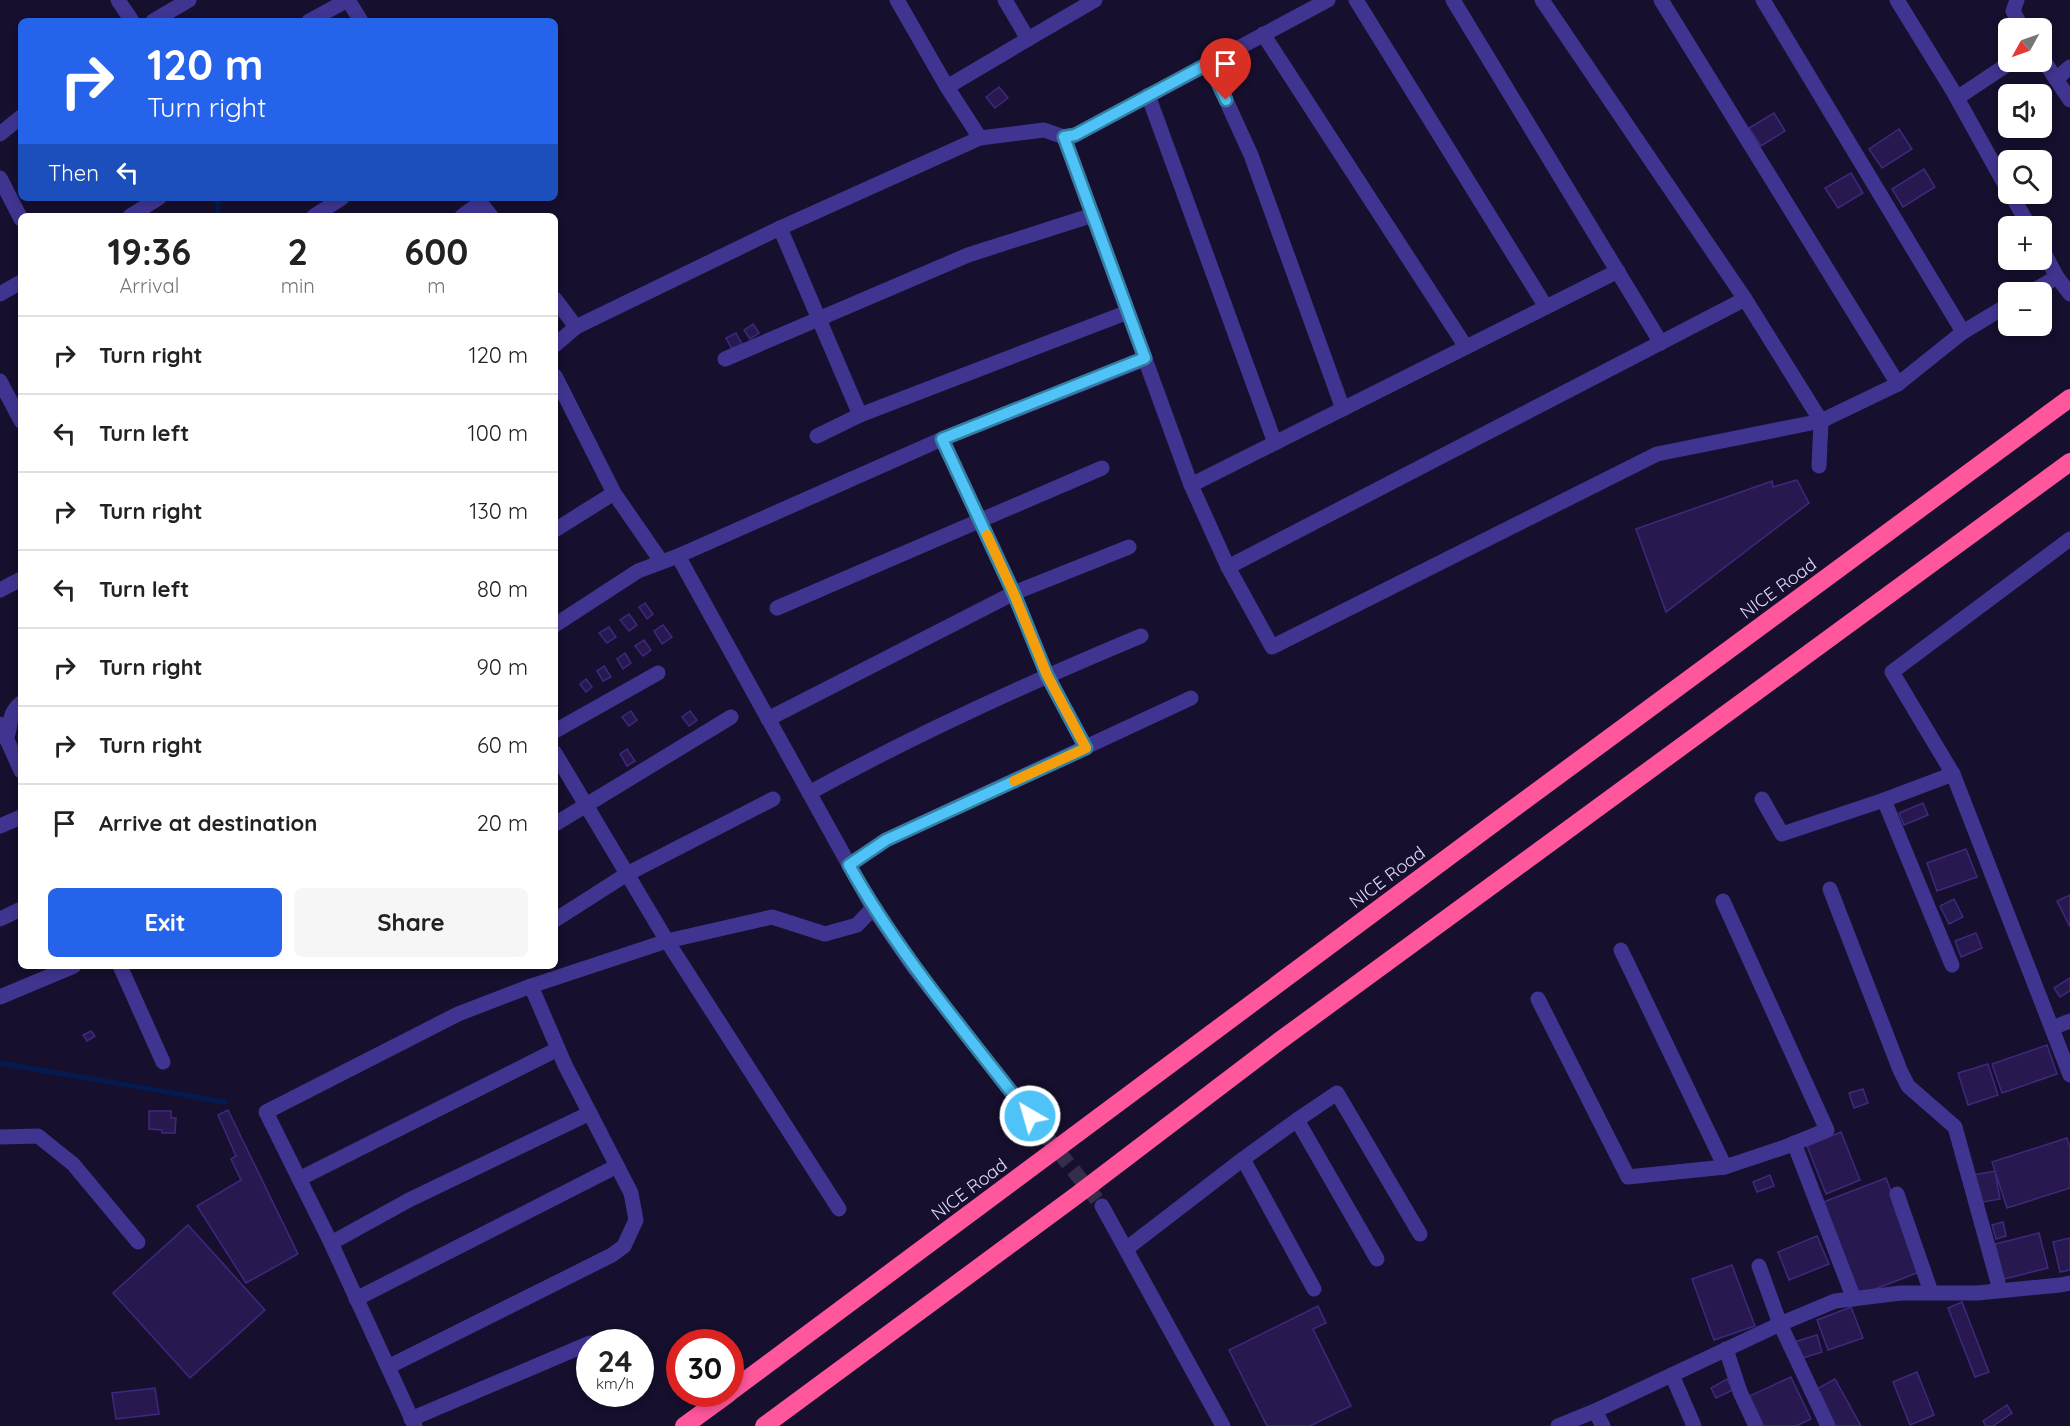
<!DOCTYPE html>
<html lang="en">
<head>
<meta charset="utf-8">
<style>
	body { margin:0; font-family:Quicksand,sans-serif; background:#f6f6f6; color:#222; height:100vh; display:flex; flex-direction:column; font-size:22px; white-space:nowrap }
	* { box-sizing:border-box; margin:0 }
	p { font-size:20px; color:#767676 }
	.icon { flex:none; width:33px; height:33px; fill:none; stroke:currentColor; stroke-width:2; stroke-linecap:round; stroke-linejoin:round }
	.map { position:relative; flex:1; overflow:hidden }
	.sheet { position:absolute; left:18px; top:213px; width:540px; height:756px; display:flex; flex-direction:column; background:#fff; border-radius:9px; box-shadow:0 3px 9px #0003 }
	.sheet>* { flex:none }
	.hud { position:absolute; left:18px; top:18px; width:540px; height:183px; border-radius:9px; box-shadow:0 3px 9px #0003; background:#2563eb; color:#fff; overflow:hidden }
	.needle { width:39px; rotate:230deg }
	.buttons { position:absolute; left:1998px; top:18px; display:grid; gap:12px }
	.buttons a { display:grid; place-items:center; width:54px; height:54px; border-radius:9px; background:#fff; box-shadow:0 3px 9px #0003; font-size:30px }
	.speed { position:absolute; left:576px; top:1329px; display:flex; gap:12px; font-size:30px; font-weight:700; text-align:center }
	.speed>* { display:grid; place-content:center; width:78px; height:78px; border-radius:50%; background:#fff; box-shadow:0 3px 9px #0003; line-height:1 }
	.speed small { font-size:15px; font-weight:400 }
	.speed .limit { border:9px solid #d22; background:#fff; color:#111 }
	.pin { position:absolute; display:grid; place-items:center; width:51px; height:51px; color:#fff; margin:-62px -26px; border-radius:50% 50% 50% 0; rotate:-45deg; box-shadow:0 0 6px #0007 }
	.pin .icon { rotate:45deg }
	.me { position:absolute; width:66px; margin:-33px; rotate:322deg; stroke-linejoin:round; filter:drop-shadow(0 0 4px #0008) }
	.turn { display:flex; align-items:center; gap:21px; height:126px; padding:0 30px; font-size:27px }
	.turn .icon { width:78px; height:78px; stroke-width:2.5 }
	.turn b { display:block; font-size:42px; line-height:51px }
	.then { display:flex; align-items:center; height:57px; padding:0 30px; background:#0003; gap:12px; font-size:22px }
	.eta { display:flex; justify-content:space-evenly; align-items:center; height:102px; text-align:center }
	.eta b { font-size:36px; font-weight:700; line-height:42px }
	.primary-button { display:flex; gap:12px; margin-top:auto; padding:12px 30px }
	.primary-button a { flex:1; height:69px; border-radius:9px; background:#2563eb; color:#fff; font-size:24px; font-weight:700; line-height:69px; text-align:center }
	.primary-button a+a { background:#f6f6f6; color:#222 }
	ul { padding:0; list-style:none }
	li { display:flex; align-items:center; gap:18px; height:78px; padding:0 30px; border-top:2px solid #e0e0e0 }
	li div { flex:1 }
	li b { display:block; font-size:22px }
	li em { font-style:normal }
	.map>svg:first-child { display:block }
</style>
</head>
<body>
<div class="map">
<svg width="2070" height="1426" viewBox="0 0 2070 1426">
	<rect width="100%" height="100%" fill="#160f2d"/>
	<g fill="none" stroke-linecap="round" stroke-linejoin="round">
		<g stroke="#051b4f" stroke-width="5">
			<path d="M 218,198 L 218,216"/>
			<path d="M 0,1063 L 225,1102"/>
		</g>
	</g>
	<g fill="#271950" stroke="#3f287e" stroke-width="1.5">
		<path d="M 999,87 L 1008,98 L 995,108 L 986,97 Z"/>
		<path d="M 1774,113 L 1785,131 L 1761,146 L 1749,128 Z"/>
		<path d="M 1899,129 L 1912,149 L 1882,168 L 1869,149 Z"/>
		<path d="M 1924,169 L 1935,187 L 1903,207 L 1892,189 Z"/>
		<path d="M 1851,173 L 1863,193 L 1838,208 L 1825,188 Z"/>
		<path d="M 753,324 L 759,333 L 750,339 L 744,330 Z"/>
		<path d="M 736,333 L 742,344 L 732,349 L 726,338 Z"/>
		<path d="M 1797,480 L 1809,503 L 1666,612 L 1636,529 L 1772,481 L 1773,487 Z"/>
		<path d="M 645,603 L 653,614 L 647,619 L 639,607 Z"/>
		<path d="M 629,614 L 637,625 L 629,631 L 620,620 Z"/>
		<path d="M 663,625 L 672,637 L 662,644 L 654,631 Z"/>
		<path d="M 609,627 L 616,637 L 607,643 L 599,633 Z"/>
		<path d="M 644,640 L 651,650 L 643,656 L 635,646 Z"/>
		<path d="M 625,653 L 631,663 L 623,669 L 617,659 Z"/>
		<path d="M 604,666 L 611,677 L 603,681 L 597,671 Z"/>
		<path d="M 586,679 L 592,687 L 586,692 L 580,684 Z"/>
		<path d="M 631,711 L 637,720 L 629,726 L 622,717 Z"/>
		<path d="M 690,711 L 697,720 L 689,726 L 682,717 Z"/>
		<path d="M 627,749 L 635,761 L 627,766 L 620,754 Z"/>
		<path d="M 1923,803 L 1928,815 L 1904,825 L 1899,813 Z"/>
		<path d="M 1966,849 L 1977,877 L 1937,891 L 1927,863 Z"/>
		<path d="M 2070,895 L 2070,927 L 2057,901 Z"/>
		<path d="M 1954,899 L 1963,917 L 1949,924 L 1940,906 Z"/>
		<path d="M 1976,933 L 1982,948 L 1961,957 L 1955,941 Z"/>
		<path d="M 2070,978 L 2070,991 L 2060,997 L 2054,988 Z"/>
		<path d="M 91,1031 L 95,1036 L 87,1041 L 83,1035 Z"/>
		<path d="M 2047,1045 L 2057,1074 L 2002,1093 L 1992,1064 Z"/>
		<path d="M 1988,1064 L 1998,1095 L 1968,1105 L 1958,1073 Z"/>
		<path d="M 1863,1089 L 1868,1103 L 1854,1108 L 1849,1093 Z"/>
		<path d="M 228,1110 L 298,1254 L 246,1283 L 197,1206 L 241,1180 L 231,1159 L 236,1156 L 218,1115 Z"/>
		<path d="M 149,1111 L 171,1111 L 171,1118 L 176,1118 L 175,1133 L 162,1133 L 162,1130 L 149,1129 Z"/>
		<path d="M 1841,1132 L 1860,1180 L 1826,1194 L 1807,1146 Z"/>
		<path d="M 2067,1138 L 2070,1147 L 2070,1188 L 2007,1208 L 1992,1162 Z"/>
		<path d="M 1995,1171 L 2000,1199 L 1978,1203 L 1972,1175 Z"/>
		<path d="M 1770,1175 L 1774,1186 L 1757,1192 L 1753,1182 Z"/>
		<path d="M 1886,1178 L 1922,1271 L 1857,1296 L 1821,1203 Z"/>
		<path d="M 2003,1222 L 2006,1236 L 1996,1239 L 1992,1225 Z"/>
		<path d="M 188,1225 L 265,1310 L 190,1378 L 113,1293 Z"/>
		<path d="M 2039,1233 L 2048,1268 L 2004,1279 L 1995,1244 Z"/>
		<path d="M 1817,1236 L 1829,1264 L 1789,1280 L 1778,1252 Z"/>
		<path d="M 2070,1238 L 2070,1270 L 2060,1272 L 2053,1242 Z"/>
		<path d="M 1732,1265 L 1755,1326 L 1714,1340 L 1692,1279 Z"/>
		<path d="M 1962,1302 L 1989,1372 L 1975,1377 L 1948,1308 Z"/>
		<path d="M 1318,1306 L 1326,1323 L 1313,1329 L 1351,1406 L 1310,1426 L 1267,1426 L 1229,1350 Z"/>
		<path d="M 1851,1307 L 1863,1338 L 1828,1350 L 1817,1320 Z"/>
		<path d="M 1817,1335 L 1822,1352 L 1800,1359 L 1794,1342 Z"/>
		<path d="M 1917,1372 L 1934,1415 L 1910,1425 L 1893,1382 Z"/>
		<path d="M 1791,1377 L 1811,1419 L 1796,1426 L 1760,1426 L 1747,1397 Z"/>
		<path d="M 1727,1379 L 1733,1390 L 1716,1398 L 1711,1388 Z"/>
		<path d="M 1835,1379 L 1861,1426 L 1833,1426 L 1813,1391 Z"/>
		<path d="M 155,1388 L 159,1414 L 116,1419 L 112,1393 Z"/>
		<path d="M 2007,1405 L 2012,1413 L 1993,1426 L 1986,1426 L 1983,1421 Z"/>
	</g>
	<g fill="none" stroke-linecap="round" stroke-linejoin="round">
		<path stroke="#342e4c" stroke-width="15" stroke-dasharray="15 8" stroke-linecap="butt" d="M 1030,1116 L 1102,1206"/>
		<g stroke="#3f3590" stroke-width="15">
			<path d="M 118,0 L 132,21"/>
			<path d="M 348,0 L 361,21"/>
			<path d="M 897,0 L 947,87 L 1028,39"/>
			<path d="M 1005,0 L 1028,39 L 1095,0"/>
			<path d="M 1328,0 L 1075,135 L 1064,137 L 1191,485 L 1228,567 L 1272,647 L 1657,454 L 1821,421 L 1745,299 L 1542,0"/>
			<path d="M 1356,0 L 1546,307"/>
			<path d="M 1453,0 L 1661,343"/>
			<path d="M 1661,0 L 1898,384"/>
			<path d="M 1763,0 L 1963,332"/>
			<path d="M 1897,0 L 1953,91 L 2008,190"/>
			<path d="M 2017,0 L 2013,11 L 2022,28"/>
			<path d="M 153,21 L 189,0"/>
			<path d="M 309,21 L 348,0"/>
			<path d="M 1263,34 L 1466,347"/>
			<path d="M 2042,58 L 2070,100"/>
			<path d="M 1209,63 L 1251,155 L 1343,409"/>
			<path d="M 2056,79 L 2070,67"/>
			<path d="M 947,87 L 980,138"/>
			<path d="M 1148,95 L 1275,443"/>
			<path d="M 1957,98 L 2011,62"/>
			<path d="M 0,134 L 21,117"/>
			<path d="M 0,178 L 21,219"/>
			<path d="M 2011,194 L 2029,226"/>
			<path d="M 477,198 L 491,216"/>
			<path d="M 130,216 L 159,198"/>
			<path d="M 314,216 L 342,198"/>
			<path d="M 462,216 L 480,203"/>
			<path d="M 780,228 L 860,415"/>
			<path d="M 2042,249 L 2057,277 L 2070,294"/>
			<path d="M 2031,292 L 2057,277"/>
			<path d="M 0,294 L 21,282"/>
			<path d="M 555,299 L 576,327 L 555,345"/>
			<path d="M 576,327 L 780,228 L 980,138 L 1044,130 L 1064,137"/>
			<path d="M 725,359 L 968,255 L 1093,215"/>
			<path d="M 555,376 L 614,493 L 661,561"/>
			<path d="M 0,381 L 21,421"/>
			<path d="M 817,436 L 860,415 L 1128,312"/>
			<path d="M 942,439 L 1014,593 L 1047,675 L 1086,748"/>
			<path d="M 1819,466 L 1821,421 L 1898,384 L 1963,332 L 2008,305"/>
			<path d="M 1191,485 L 1618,271"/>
			<path d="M 555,530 L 614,493"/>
			<path d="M 2070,539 L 1892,672 L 1953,774 L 2070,1075"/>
			<path d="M 678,556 L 873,908 L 915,969 L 1030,1116"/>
			<path d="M 1228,567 L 1745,299"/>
			<path d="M 0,590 L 21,579"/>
			<path d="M 777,608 L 1102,468"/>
			<path d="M 555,625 L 638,571 L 678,556 L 942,439 L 1145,359"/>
			<path d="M 768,719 L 1014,593 L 1129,547"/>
			<path d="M 0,724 L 21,771"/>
			<path d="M 555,731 L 658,673"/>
			<path d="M 6,739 C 13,724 6,716 21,703"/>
			<path d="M 555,753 L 667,941 L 839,1209"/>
			<path d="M 809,793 C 916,734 1028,683 1141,636"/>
			<path d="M 1762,799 L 1782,834 L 1884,800 L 1953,774"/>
			<path d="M 1884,800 L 1952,965"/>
			<path d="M 555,824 L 731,717"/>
			<path d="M 0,826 L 21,817"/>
			<path d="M 849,865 L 886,840 L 1191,698"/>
			<path d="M 1830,889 L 1900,1070 L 1908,1086 L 1955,1127 L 2000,1290"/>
			<path d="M 0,919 L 21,909"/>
			<path d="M 555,920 L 627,874 L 773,799"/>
			<path d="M 1621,950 L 1725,1167 L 1785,1147 L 1827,1130 L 1723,901"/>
			<path d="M 120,966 L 163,1062"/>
			<path d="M 0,997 L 74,966"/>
			<path d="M 1538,999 L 1628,1177 L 1725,1167"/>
			<path d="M 2052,1028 L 2070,1021"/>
			<path d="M 1297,1120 L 1243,1159 L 1314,1289"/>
			<path d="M 0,1137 L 38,1136 L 73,1164 L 138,1242"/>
			<path d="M 1794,1143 L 1854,1299"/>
			<path d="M 299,1179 L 558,1049"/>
			<path d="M 1897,1194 L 1931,1292"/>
			<path d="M 1102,1206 L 1223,1426"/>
			<path d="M 331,1243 L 409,1200 L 590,1113"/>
			<path d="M 1126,1249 L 1243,1159"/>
			<path d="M 1377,1259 L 1297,1120 L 1337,1093 L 1420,1234"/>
			<path d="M 1759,1266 L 1780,1324 L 1828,1426"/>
			<path d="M 356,1299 L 617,1166"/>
			<path d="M 1726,1349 L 1740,1392 L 1756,1426"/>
			<path d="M 388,1367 L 612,1255 L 624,1246 L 636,1220 L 631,1193 L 565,1065 L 531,986"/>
			<path d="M 1672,1375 L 1694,1426"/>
			<path d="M 1595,1411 L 1603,1426"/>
			<path d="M 411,1419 L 590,1343"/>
			<path d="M 415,1426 L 331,1243 L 266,1112 L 458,1014 L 531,986 L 667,941 L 772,917 L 825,934 L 857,925 L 873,908"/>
			<path d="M 1558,1426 L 1595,1411 L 1780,1324 L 1835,1301 L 1901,1293 L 1977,1293 L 2060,1285 L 2070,1283"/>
		</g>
		<g stroke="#ff569c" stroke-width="18">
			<path d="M 730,1392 L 1490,826 L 2070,398"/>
			<path d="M 684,1426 L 728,1394"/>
			<path d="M 764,1426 L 1077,1195 L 1278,1042 L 2070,462"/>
		</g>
	</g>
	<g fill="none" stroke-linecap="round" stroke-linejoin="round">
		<g stroke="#337fa1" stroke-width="15">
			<path id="route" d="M 1030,1116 C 967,1034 899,955 849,865 L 886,840 L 1086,748 L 1047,675 L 1014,594 L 942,439 L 1145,358 L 1064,137 L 1075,135 L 1209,63 L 1226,100"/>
		</g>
		<use href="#route" stroke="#4fc3f7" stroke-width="10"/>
		<path stroke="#f59e0b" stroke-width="10" d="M 987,535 L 1014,594 L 1047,675 L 1086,748 L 1014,781"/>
	</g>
	<g text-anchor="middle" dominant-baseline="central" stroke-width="4.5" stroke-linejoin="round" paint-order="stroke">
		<g font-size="18" fill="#e1dbff" stroke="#160f2d">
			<text transform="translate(1778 588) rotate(-36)">NICE Road</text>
			<text transform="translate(1387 877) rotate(-37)">NICE Road</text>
			<text transform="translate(969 1189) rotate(-37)">NICE Road</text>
		</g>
	</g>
</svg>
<div class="buttons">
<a><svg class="needle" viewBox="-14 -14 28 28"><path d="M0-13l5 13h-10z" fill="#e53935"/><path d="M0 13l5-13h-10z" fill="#767676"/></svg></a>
<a><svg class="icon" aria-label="sound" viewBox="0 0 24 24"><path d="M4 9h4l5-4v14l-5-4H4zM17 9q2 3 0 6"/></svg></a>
<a><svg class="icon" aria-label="search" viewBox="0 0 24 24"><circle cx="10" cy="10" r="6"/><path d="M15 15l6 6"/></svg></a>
<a>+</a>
<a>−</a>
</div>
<div class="speed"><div>24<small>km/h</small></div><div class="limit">30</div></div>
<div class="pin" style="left:1226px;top:100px;background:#d93025"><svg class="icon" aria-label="arrive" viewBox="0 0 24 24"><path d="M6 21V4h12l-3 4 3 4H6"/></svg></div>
<svg class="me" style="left:1030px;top:1116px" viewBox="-20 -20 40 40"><circle r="17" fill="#4fc3f7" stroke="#fff" stroke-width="3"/><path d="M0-11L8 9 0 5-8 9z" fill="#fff"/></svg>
<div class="hud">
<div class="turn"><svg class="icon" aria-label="right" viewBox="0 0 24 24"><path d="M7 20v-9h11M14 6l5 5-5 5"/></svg><div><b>120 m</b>Turn right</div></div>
<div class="then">Then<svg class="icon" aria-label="left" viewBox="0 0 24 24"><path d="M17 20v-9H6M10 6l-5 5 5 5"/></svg></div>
</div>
<section class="sheet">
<div class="eta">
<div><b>19:36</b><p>Arrival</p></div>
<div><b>2</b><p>min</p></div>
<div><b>600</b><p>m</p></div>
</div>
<ul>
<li><svg class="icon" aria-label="right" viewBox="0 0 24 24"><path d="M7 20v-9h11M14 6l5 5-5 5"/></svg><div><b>Turn right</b></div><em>120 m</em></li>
<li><svg class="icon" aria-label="left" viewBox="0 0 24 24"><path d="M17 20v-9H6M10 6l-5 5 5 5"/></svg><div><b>Turn left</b></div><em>100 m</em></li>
<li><svg class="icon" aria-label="right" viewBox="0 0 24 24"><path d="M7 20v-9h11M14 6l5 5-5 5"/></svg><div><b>Turn right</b></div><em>130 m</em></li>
<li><svg class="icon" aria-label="left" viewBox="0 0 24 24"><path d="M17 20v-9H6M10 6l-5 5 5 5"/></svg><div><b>Turn left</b></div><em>80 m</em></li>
<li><svg class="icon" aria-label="right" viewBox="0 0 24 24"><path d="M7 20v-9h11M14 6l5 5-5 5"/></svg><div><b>Turn right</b></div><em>90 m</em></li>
<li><svg class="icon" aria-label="right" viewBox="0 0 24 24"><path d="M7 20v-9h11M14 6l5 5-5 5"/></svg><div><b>Turn right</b></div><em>60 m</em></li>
<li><svg class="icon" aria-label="arrive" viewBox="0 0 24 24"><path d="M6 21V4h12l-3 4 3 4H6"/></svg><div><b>Arrive at destination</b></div><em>20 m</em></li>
</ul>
<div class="primary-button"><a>Exit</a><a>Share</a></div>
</section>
</div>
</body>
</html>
